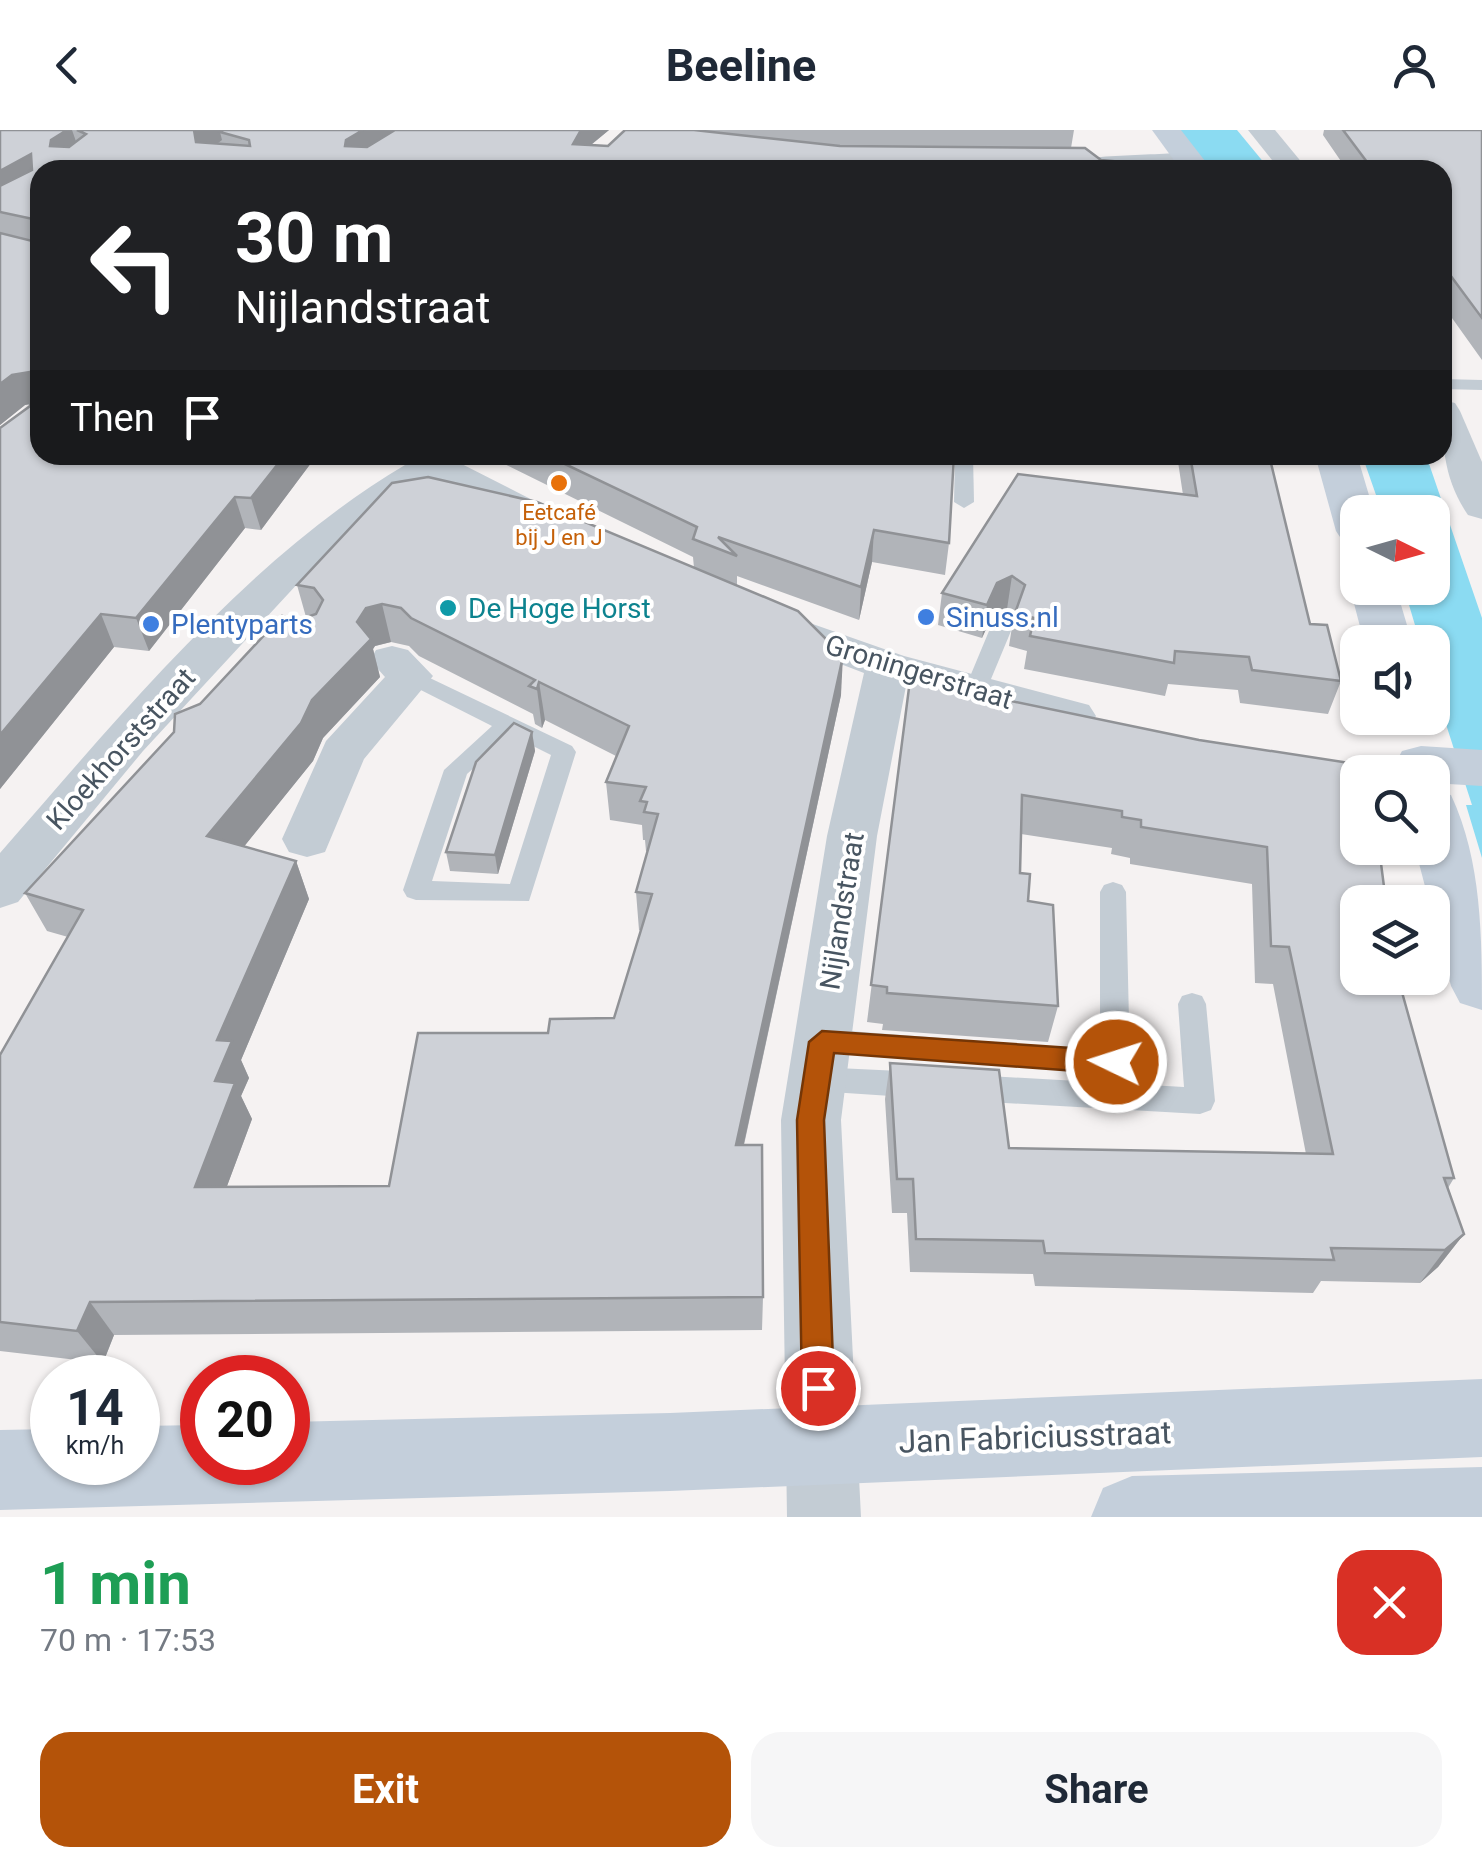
<!DOCTYPE html>
<html lang="en">
<head>
<meta charset="utf-8">
<style>
	body { margin:0; font-family:Roboto,sans-serif; background:#f6f6f7; color:#1f2937; height:100vh; display:flex; flex-direction:column; font-size:38px; white-space:nowrap }
	* { box-sizing:border-box; margin:0 }
	p { font-size:32px; color:#747a83 }
	.icon { flex:none; width:55px; height:55px; fill:none; stroke:currentColor; stroke-width:2; stroke-linecap:round; stroke-linejoin:round }
	.map { position:relative; height:1387px; overflow:hidden }
	.side { display:flex; flex-direction:column; background:#fff; flex:1 }
	.side>* { flex:none }
	.top-card { position:absolute; left:30px; top:30px; width:1422px; height:305px; border-radius:30px; box-shadow:0 2px 8px #0004; background:#202124; color:#fff; overflow:hidden }
	.needle { width:65px; rotate:95deg }
	.buttons { position:absolute; left:1340px; top:365px; display:grid; gap:20px }
	.buttons a { display:grid; place-items:center; width:110px; height:110px; border-radius:20px; background:#fff; box-shadow:0 2px 8px #0004; font-size:50px }
	.speed { position:absolute; left:30px; top:1225px; display:flex; gap:20px; font-size:50px; font-weight:700; text-align:center }
	.speed>* { display:grid; place-content:center; width:130px; height:130px; border-radius:50%; background:#fff; box-shadow:0 2px 8px #0004; line-height:1 }
	.speed small { font-size:25px; font-weight:400 }
	.speed .limit { border:15px solid #d22; background:#fff; color:#111 }
	.pin { position:absolute; display:grid; place-items:center; width:85px; height:85px; color:#fff; margin:-42px; border:5px solid #fff; border-radius:50%; box-shadow:0 2px 10px #0007 }
	.me { position:absolute; width:110px; margin:-55px; rotate:274deg; stroke-linejoin:round; filter:drop-shadow(0 0 8px #0008) }
	.turn { display:flex; align-items:center; gap:35px; height:210px; padding:0 40px; font-size:45px }
	.turn .icon { width:130px; height:130px; stroke-width:2.5 }
	.turn b { display:block; font-size:70px; line-height:85px }
	.then { display:flex; align-items:center; height:95px; padding:0 40px; background:#0003; gap:20px; font-size:38px }
	.round { display:grid; place-items:center; flex:none; width:105px; height:105px; border-radius:30px; background:#f6f6f7 }
	.summary { display:flex; align-items:center; justify-content:space-between; height:170px; padding:0 40px }
	h1 { font-size:60px; font-weight:700; line-height:75px; color:#1e9e55 }
	.action { display:flex; gap:20px; margin-top:auto; padding:20px 40px }
	.action a { flex:1; height:115px; border-radius:30px; background:#b45309; color:#fff; font-size:40px; font-weight:700; line-height:115px; text-align:center }
	.action a+a { background:#f6f6f7; color:#1f2937 }
	header { display:flex; justify-content:space-between; align-items:center; height:130px; padding:0 40px; background:#fff; font-size:45px; font-weight:700 }
	.map>svg:first-child { display:block }
</style>
</head>
<body>
<header><svg class="icon" aria-label="back" viewBox="0 0 24 24"><path d="M15 5l-7 7 7 7"/></svg>Beeline<svg class="icon" aria-label="person" viewBox="0 0 24 24"><circle cx="12" cy="8" r="4"/><path d="M4 21q1-7 8-7t8 7"/></svg></header>
<div class="map">
<svg width="1482" height="1387" viewBox="0 0 1482 1387">
	<rect width="100%" height="100%" fill="#f5f2f2"/>
	<g fill="#8bdbf2">
		<path d="M 1180,0 L 1237,0 L 1270,40 L 1210,40 Z"/>
		<path d="M 1362,325 L 1426,325 L 1482,488 L 1482,728 L 1466,675 L 1472,675 L 1433,554 L 1432,512 L 1420,512 L 1404,458 L 1432,458 L 1432,382 L 1382,382 Z"/>
	</g>
	<g fill="none" stroke-linecap="round" stroke-linejoin="round">
		<g fill="#c3ccd4" fill-rule="evenodd">
			<path d="M 1442,249 L 1482,250 L 1482,260 L 1442,259 Z"/>
			<path d="M 955,325 L 973,325 L 974,372 L 964,378 L 954,372 Z"/>
			<path d="M 1005,482 L 1016,489 L 986,561 L 983,566 L 967,566 L 964,561 L 994,489 Z"/>
			<path d="M 411,539 L 572,616 L 576,622 L 529,771 L 416,770 L 407,767 L 403,760 L 444,640 L 492,596 L 403,551 L 400,546 L 403,541 ZM 511,605 L 551,625 L 510,754 L 432,751 L 467,644 Z"/>
			<path d="M 1113,752 L 1122,755 L 1126,762 L 1130,933 L 1125,942 L 1115,945 L 812,919 L 808,911 L 812,903 L 822,899 L 1100,920 L 1100,762 L 1104,755 Z"/>
			<path d="M 1192,863 L 1202,866 L 1206,874 L 1215,971 L 1211,980 L 1200,984 L 971,971 L 961,967 L 956,958 L 961,949 L 971,945 L 1184,957 L 1178,874 L 1182,866 Z"/>
			<path d="M 816,937 L 921,942 L 931,946 L 936,955 L 931,964 L 921,968 L 816,961 L 806,958 L 801,949 L 806,940 Z"/>
		</g>
		<g fill="#c3ccd4" fill-rule="evenodd">
			<path d="M 1248,0 L 1275,0 L 1308,40 L 1280,40 Z"/>
			<path d="M 1188,21 L 1202,29 L 1179,40 L 1063,37 C 1076,22 1162,27 1188,21 Z"/>
			<path d="M 1442,270 L 1455,273 L 1460,281 L 1482,332 L 1482,389 L 1468,385 C 1443,349 1442,313 1442,270 Z"/>
			<path d="M 396,325 L 444,325 L 554,381 L 560,389 L 554,397 L 526,397 L 434,350 L 371,388 L 313,437 L 143,621 L 18,772 L 0,778 L 0,723 C 120,586 248,428 405,335 Z"/>
			<path d="M 767,478 L 904,526 L 1089,575 L 1096,586 L 1089,597 L 1073,601 L 906,556 L 877,706 L 841,990 L 861,1387 L 787,1387 L 781,990 L 827,706 L 864,543 L 752,500 L 745,491 L 752,482 Z"/>
			<path d="M 392,516 L 408,520 L 433,546 L 364,629 L 325,722 L 307,727 L 289,722 L 282,709 L 326,611 L 385,547 L 370,530 L 376,520 Z"/>
		</g>
		<g fill="#c4cfdb" fill-rule="evenodd">
			<path d="M 1152,0 L 1181,0 L 1212,40 L 1181,40 Z"/>
			<path d="M 1315,325 L 1357,325 L 1374,382 L 1358,382 L 1358,414 L 1342,410 L 1336,401 Z"/>
			<path d="M 1358,448 L 1358,458 L 1396,458 L 1412,512 L 1364,512 L 1350,458 Z"/>
			<path d="M 1421,616 L 1482,620 L 1482,656 L 1432,653 L 1432,642 L 1400,642 L 1395,634 L 1402,621 Z"/>
			<path d="M 1432,660 L 1451,665 C 1482,731 1482,808 1482,880 L 1460,873 L 1451,856 L 1415,718 L 1432,718 Z"/>
			<path d="M 1482,1249 L 1482,1327 L 670,1361 L 0,1380 L 0,1300 L 52,1299 L 52,1332 L 138,1332 L 138,1296 L 202,1295 L 202,1332 L 288,1332 L 288,1292 L 670,1283 Z"/>
			<path d="M 1482,1337 L 1482,1387 L 1091,1387 L 1103,1358 L 1132,1346 Z"/>
		</g>
	</g>
	<g fill="#b1b4b9" fill-rule="evenodd">
		<path d="M 0,0 L 609,0 L 591,15 L 608,16 L 625,0 L 1074,0 L 1071,18 L 40,40 L 40,325 L 317,325 L 261,400 L 245,398 L 149,521 L 114,517 L 0,659 L 0,298 L 30,276 L 30,274 L 25,275 L 0,295 Z"/>
		<path d="M 1324,0 L 1482,0 L 1482,230 L 1442,174 L 1442,40 L 1347,40 L 1323,5 Z"/>
		<path d="M 486,325 L 954,325 L 949,413 L 945,445 L 872,432 L 859,490 L 737,446 L 737,456 L 841,565 L 744,1015 L 763,1167 L 762,1200 L 114,1205 L 103,1233 L 0,1221 L 0,925 L 68,807 L 47,801 L 25,763 L 200,574 L 298,490 L 306,487 L 297,455 L 694,438 L 693,427 ZM 391,512 L 409,516 L 419,526 L 533,584 L 535,594 L 542,598 L 545,590 L 616,626 L 606,652 L 610,690 L 642,695 L 643,710 L 645,710 L 646,721 L 648,721 L 636,762 L 639,800 L 641,801 L 614,888 L 548,903 L 389,1056 L 227,1056 L 252,989 L 241,966 L 249,948 L 241,930 L 309,769 L 296,731 L 244,716 L 313,631 L 323,608 L 380,547 L 373,519 L 375,516 Z"/>
		<path d="M 1177,325 L 1269,325 L 1310,494 L 1341,551 L 1328,584 L 1240,573 L 1238,560 L 1168,554 L 1165,566 L 1024,539 L 1027,521 L 1009,516 L 1014,484 L 1007,479 L 992,486 L 982,508 L 938,495 L 942,463 L 1183,365 Z"/>
		<path d="M 910,550 L 1199,610 L 1358,772 L 1454,1048 L 1448,1058 L 1464,1104 L 1438,1137 L 1420,1153 L 1321,1151 L 1313,1163 L 1035,1156 L 1033,1144 L 910,1142 L 907,1083 L 892,1083 L 885,969 L 890,933 L 1009,1018 L 1306,1024 L 1273,854 L 1255,853 L 1252,754 L 1130,734 L 1130,728 L 1111,724 L 1112,718 L 1021,704 L 1020,743 L 1058,876 L 1048,912 L 882,900 L 883,894 L 867,892 Z"/>
		<path d="M 532,602 L 535,621 L 498,744 L 450,741 L 446,722 Z"/>
	</g>
	<g fill="#909296">
		<path d="M 67,0 L 72,0 L 80,23 L 50,16 L 51,10 Z"/>
		<path d="M 194,0 L 236,0 L 220,2 L 222,10 L 201,26 L 196,12 Z"/>
		<path d="M 363,0 L 411,0 L 351,37 L 345,16 L 346,10 Z"/>
		<path d="M 581,0 L 609,0 L 587,18 L 573,14 Z"/>
		<path d="M 31,24 L 40,49 L 0,74 L 0,41 Z"/>
		<path d="M 30,242 L 40,272 L 25,275 L 0,295 L 0,254 L 12,245 Z"/>
		<path d="M 285,325 L 317,325 L 261,400 L 251,368 Z"/>
		<path d="M 235,367 L 245,398 L 149,521 L 136,488 Z"/>
		<path d="M 874,400 L 872,432 L 859,490 L 861,457 Z"/>
		<path d="M 1012,446 L 1007,479 L 992,486 L 982,508 L 987,475 L 997,453 Z"/>
		<path d="M 382,474 L 391,512 L 375,516 L 373,519 L 380,547 L 323,608 L 313,631 L 222,744 L 207,706 L 312,570 L 366,478 Z"/>
		<path d="M 101,484 L 114,517 L 0,659 L 0,605 Z"/>
		<path d="M 843,526 L 841,565 L 736,1050 L 736,1015 Z"/>
		<path d="M 539,552 L 545,590 L 542,598 L 537,559 Z"/>
		<path d="M 532,602 L 535,621 L 498,744 L 495,725 Z"/>
		<path d="M 296,731 L 309,769 L 241,930 L 249,948 L 241,966 L 252,989 L 214,1091 L 195,1057 L 215,951 L 217,910 Z"/>
		<path d="M 1464,1104 L 1438,1137 L 1420,1153 L 1445,1120 Z"/>
		<path d="M 90,1172 L 114,1205 L 103,1233 L 77,1201 Z"/>
	</g>
	<g fill="#ced1d7" stroke="#909296" stroke-width="2.5" fill-rule="evenodd">
		<path d="M 0,0 L 67,0 L 51,10 L 50,16 L 69,17 L 86,4 L 77,0 L 194,0 L 196,12 L 250,16 L 249,10 L 220,2 L 223,0 L 363,0 L 346,10 L 345,16 L 367,17 L 395,0 L 581,0 L 573,14 L 608,16 L 625,0 L 694,0 L 840,16 L 1085,18 L 1101,30 L 1144,34 L 1146,40 L 40,40 L 40,325 L 285,325 L 251,368 L 235,367 L 136,488 L 101,484 L 0,605 L 0,298 L 30,276 L 30,242 L 12,245 L 0,254 L 0,103 L 32,111 L 33,89 L 0,82 L 0,56 L 32,40 L 31,24 L 0,41 Z"/>
		<path d="M 1343,0 L 1482,0 L 1482,188 L 1442,134 L 1442,40 L 1373,40 Z"/>
		<path d="M 546,325 L 954,325 L 949,413 L 874,400 L 861,457 L 718,407 L 737,426 L 693,409 L 697,397 Z"/>
		<path d="M 1190,325 L 1269,325 L 1310,494 L 1327,495 L 1341,551 L 1252,540 L 1249,527 L 1175,521 L 1174,533 L 1030,506 L 1034,488 L 1015,483 L 1025,455 L 1012,446 L 997,453 L 987,475 L 942,463 L 1018,344 L 1197,366 Z"/>
		<path d="M 428,347 L 537,372 L 798,481 L 843,526 L 736,1015 L 762,1015 L 763,1167 L 90,1172 L 77,1201 L 0,1192 L 0,925 L 83,780 L 25,763 L 174,602 L 175,584 L 200,574 L 282,486 L 298,490 L 316,484 L 323,470 L 314,458 L 297,455 L 392,353 ZM 382,474 L 401,478 L 411,488 L 535,550 L 529,556 L 537,559 L 539,552 L 629,596 L 606,652 L 646,657 L 640,671 L 647,672 L 644,682 L 658,684 L 636,762 L 652,764 L 614,888 L 550,889 L 548,903 L 418,903 L 389,1056 L 195,1057 L 235,953 L 215,951 L 232,911 L 217,910 L 296,731 L 207,706 L 301,593 L 312,570 L 371,509 L 357,492 L 366,478 Z"/>
		<path d="M 910,550 L 1199,610 L 1369,636 L 1370,642 L 1358,642 L 1358,718 L 1379,718 L 1386,772 L 1358,772 L 1358,848 L 1398,848 L 1454,1048 L 1444,1048 L 1464,1104 L 1445,1120 L 1331,1118 L 1334,1130 L 1045,1123 L 1043,1111 L 916,1109 L 913,1049 L 897,1049 L 890,933 L 999,940 L 1009,1018 L 1333,1024 L 1289,817 L 1271,816 L 1267,717 L 1141,697 L 1141,690 L 1122,687 L 1122,681 L 1022,665 L 1020,743 L 1030,744 L 1028,771 L 1053,775 L 1058,876 L 887,863 L 887,857 L 871,855 Z"/>
		<path d="M 514,593 L 532,602 L 495,725 L 446,722 L 476,632 Z"/>
	</g>
	<path fill="#b45309" stroke="#753606" stroke-width="2.5" d="M 822,901 L 1116,921 L 1125,925 L 1129,932 L 1125,940 L 1116,944 L 834,923 L 824,990 L 834,1258 L 829,1269 L 818,1274 L 807,1269 L 802,1258 L 797,990 L 809,912 Z"/>
	<circle fill="#e8710a" stroke="#fff" stroke-width="4" cx="559" cy="353" r="10"/>
	<circle fill="#0f9aa8" stroke="#fff" stroke-width="4" cx="448" cy="478" r="10"/>
	<g fill="#3f7fe0" stroke="#fff" stroke-width="4">
		<circle cx="926" cy="487" r="10"/>
		<circle cx="151" cy="494" r="10"/>
	</g>
	<g text-anchor="middle" dominant-baseline="central" stroke-width="8" stroke-linejoin="round" paint-order="stroke">
		<g font-size="22" fill="#c56008" stroke="#fff">
			<text x="559" y="382">Eetcafé<tspan x="559" dy="25">bij J en J</tspan></text>
		</g>
		<g font-size="28" fill="#0d838f" stroke="#fff" text-anchor="start">
			<text x="468" y="478">De Hoge Horst</text>
		</g>
		<g font-size="28" fill="#366cbe" stroke="#fff" text-anchor="start">
			<text x="946" y="487">Sinuss.nl</text>
			<text x="171" y="494">Plentyparts</text>
		</g>
		<g font-size="28" fill="#485561" stroke="#fff">
			<text transform="translate(919 542) rotate(17)">Groningerstraat</text>
			<text transform="translate(121 619) rotate(-48)">Kloekhorststraat</text>
			<text transform="translate(842 781) rotate(-81)">Nijlandstraat</text>
		</g>
		<g font-size="32" fill="#485561" stroke="#fff">
			<text transform="translate(1035 1307) rotate(-2)">Jan Fabriciusstraat</text>
		</g>
	</g>
</svg>
<div class="buttons">
<a><svg class="needle" viewBox="-14 -14 28 28"><path d="M0-13l5 13h-10z" fill="#e53935"/><path d="M0 13l5-13h-10z" fill="#747a83"/></svg></a>
<a><svg class="icon" aria-label="sound" viewBox="0 0 24 24"><path d="M4 9h4l5-4v14l-5-4H4zM17 9q2 3 0 6"/></svg></a>
<a><svg class="icon" aria-label="search" viewBox="0 0 24 24"><circle cx="10" cy="10" r="6"/><path d="M15 15l6 6"/></svg></a>
<a><svg class="icon" aria-label="layers" viewBox="0 0 24 24"><path d="M12 4l9 5-9 5-9-5zM3 14l9 5 9-5"/></svg></a>
</div>
<div class="speed"><div>14<small>km/h</small></div><div class="limit">20</div></div>
<div class="pin" style="left:818px;top:1258px;background:#d93025"><svg class="icon" aria-label="arrive" viewBox="0 0 24 24"><path d="M6 21V4h12l-3 4 3 4H6"/></svg></div>
<svg class="me" style="left:1116px;top:932px" viewBox="-20 -20 40 40"><circle r="17" fill="#b45309" stroke="#fff" stroke-width="3"/><path d="M0-11L8 9 0 5-8 9z" fill="#fff"/></svg>
<div class="top-card">
<div class="turn"><svg class="icon" aria-label="left" viewBox="0 0 24 24"><path d="M17 20v-9H6M10 6l-5 5 5 5"/></svg><div><b>30 m</b>Nijlandstraat</div></div>
<div class="then">Then<svg class="icon" aria-label="arrive" viewBox="0 0 24 24"><path d="M6 21V4h12l-3 4 3 4H6"/></svg></div>
</div>
</div>
<section class="side">
<div class="summary"><div><h1>1 min</h1><p>70 m · 17:53</p></div><a class="round" style="background:#d93025;color:#fff"><svg class="icon" aria-label="close" viewBox="0 0 24 24"><path d="M6 6l12 12M18 6L6 18"/></svg></a></div>
<div class="action"><a>Exit</a><a>Share</a></div>
</section>
</body>
</html>
